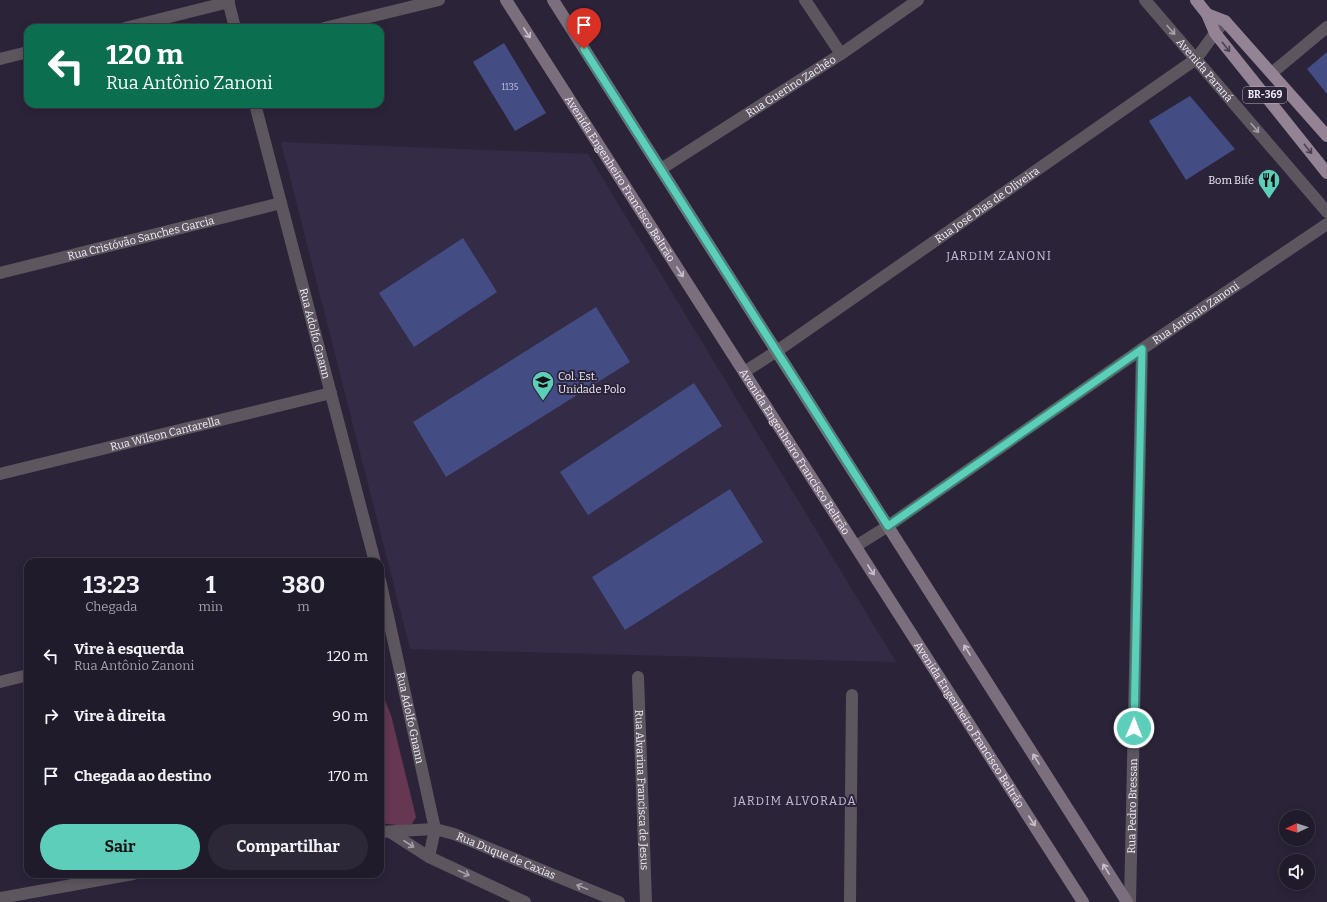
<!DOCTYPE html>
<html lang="pt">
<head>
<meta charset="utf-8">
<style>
	body { margin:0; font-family:Bitter,serif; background:#2d2837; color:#f1f3f6; height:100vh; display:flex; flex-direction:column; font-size:15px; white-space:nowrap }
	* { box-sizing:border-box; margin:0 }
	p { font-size:13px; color:#a2a1a9 }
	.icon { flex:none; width:22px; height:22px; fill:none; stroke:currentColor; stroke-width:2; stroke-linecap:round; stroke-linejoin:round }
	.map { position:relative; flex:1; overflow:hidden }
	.sheet { position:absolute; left:24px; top:558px; width:360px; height:320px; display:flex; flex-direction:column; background:#201b2b; border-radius:12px; box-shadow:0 2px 10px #0003,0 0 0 1px #3d3947 }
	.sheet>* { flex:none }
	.guide { position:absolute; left:24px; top:24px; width:360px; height:84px; border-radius:12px; box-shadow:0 2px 10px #0003,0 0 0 1px #3d3947; background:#0b6e4f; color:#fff; overflow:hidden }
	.needle { width:26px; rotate:266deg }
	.tools { position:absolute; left:1279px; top:810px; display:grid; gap:8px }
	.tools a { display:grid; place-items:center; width:36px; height:36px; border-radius:50%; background:#201b2b; box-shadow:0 2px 10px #0003,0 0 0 1px #3d3947; font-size:20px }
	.pin { position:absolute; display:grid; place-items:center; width:34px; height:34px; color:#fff; margin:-41px -17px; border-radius:50% 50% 50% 0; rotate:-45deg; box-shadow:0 0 4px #0007 }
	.pin .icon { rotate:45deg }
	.me { position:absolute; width:44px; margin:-22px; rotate:1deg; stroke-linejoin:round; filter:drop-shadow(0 0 3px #0008) }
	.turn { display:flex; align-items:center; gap:14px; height:84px; padding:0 16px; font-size:18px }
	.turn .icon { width:52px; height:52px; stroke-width:2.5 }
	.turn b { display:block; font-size:28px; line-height:34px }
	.eta { display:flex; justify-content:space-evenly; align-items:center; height:68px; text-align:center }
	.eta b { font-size:24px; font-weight:700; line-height:28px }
	.button { display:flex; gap:8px; margin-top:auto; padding:8px 16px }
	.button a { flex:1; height:46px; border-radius:24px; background:#5dceb9; color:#111; font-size:16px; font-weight:700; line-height:46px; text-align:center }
	.button a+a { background:#2d2837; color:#f1f3f6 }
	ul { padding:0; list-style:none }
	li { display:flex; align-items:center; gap:12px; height:60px; padding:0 16px }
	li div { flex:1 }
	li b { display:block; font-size:15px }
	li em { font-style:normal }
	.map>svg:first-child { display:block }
</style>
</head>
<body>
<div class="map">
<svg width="1327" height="902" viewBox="0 0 1327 902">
	<rect width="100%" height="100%" fill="#2b2439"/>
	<path fill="#342b46" d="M 281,142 L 588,154 L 896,662 L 410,649 Z"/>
	<path fill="#663751" d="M 380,688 L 391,715 L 416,817 L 412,824 L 404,826 L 380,823 Z"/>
	<g fill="#434c83">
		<path d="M 504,43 L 546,113 L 515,131 L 473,62 Z"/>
		<path d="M 1327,52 L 1327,94 L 1307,69 Z"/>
		<path d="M 1190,96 L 1235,149 L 1186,180 L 1149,121 Z"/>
		<path d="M 463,238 L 497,292 L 414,347 L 379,293 Z"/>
		<path d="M 596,307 L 630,362 L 446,477 L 413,422 Z"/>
		<path d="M 694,383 L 722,426 L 588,515 L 560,472 Z"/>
		<path d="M 730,489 L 763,542 L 625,630 L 592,577 Z"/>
	</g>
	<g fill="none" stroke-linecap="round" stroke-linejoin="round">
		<g stroke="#5e565f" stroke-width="12">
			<path d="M 228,0 L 235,28"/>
			<path d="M 805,0 L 841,54"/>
			<path id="s1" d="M 1145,0 L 1327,212"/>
			<path d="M 125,28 L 229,2"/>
			<path d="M 324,28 L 439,0"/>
			<path d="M 0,59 L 28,52"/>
			<path d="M 1272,73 L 1327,27"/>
			<path id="s2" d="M 255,104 L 375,562"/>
			<path id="s3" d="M 661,169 L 841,54 L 918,0"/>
			<path id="s4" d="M 0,273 L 281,203"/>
			<path id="s5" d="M 744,372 L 777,351 L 1196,59 L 1215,33 L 1225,21"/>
			<path id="s6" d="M 0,474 L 331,393"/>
			<path id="s7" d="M 856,546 L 888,526 L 1142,349 L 1327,224"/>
			<path id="s8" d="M 380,580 L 435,829 L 429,857"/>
			<path id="s9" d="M 638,677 L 646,902"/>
			<path d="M 0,682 L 28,675"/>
			<path id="s10" d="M 380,832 L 435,829 L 454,834 L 619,902"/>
			<path d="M 390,832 L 429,857 L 525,902"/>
			<path d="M 0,898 L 133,874"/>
			<path d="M 850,902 L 852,695"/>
			<path id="s11" d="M 1130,902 L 1142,349"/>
		</g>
		<g stroke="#7c6f7d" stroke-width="12">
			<path id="s12" d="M 506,0 L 1083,902"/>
			<path d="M 553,0 L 1127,902"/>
		</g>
		<g stroke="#938394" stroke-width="12">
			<path d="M 1196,0 L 1207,14 L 1215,33 L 1327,173"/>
			<path d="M 1207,14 L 1225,21 L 1327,136"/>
		</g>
	</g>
	<defs><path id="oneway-shaft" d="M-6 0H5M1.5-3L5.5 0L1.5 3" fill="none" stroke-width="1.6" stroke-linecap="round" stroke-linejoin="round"/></defs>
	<g stroke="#a6a0ac">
		<use href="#oneway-shaft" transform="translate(1171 30) rotate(49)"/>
		<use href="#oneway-shaft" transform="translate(1255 128) rotate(50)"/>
		<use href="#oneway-shaft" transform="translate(409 844) rotate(33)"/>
		<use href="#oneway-shaft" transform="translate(464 873) rotate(25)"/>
		<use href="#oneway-shaft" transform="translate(582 887) rotate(-158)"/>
	</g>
	<g stroke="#c7c0ce">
		<use href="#oneway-shaft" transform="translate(527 33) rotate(57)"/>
		<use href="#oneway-shaft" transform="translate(680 272) rotate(57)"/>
		<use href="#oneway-shaft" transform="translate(871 570) rotate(57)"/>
		<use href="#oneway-shaft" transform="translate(967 650) rotate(-122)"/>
		<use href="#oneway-shaft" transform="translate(1036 759) rotate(-122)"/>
		<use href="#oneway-shaft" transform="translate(1032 821) rotate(57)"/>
		<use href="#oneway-shaft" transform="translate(1106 869) rotate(-122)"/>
	</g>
	<g stroke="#4a4054">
		<use href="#oneway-shaft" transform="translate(1226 47) rotate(51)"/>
		<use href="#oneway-shaft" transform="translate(1308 149) rotate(51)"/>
	</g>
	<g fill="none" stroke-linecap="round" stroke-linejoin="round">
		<g stroke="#3c8678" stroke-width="10">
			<path id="route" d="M 584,49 L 888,526 L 1142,349 L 1134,728"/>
		</g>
		<use href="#route" stroke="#5dceb9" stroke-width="7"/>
	</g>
	<defs>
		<g id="restaurant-pin" transform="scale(1.15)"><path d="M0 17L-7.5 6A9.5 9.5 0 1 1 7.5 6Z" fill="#5dceb9" stroke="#2b2439"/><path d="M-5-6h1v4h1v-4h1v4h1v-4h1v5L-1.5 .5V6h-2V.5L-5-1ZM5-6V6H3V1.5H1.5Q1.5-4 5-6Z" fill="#111"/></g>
		<g id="school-pin" transform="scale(1.15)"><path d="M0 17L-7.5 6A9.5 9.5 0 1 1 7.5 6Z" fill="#5dceb9" stroke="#2b2439"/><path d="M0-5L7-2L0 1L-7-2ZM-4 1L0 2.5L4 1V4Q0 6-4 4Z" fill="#111"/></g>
	</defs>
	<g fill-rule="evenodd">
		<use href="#restaurant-pin" x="1269" y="180"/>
		<use href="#school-pin" x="543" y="382"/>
	</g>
	<g text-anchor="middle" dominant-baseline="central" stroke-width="4" stroke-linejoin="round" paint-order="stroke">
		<g font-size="9" fill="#c4c3dc">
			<text x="510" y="87">1135</text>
		</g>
		<rect fill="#2b2439" stroke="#b4afbf" stroke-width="1" x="1243" y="87" width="44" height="16" rx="3"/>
		<g font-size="10" font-weight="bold" fill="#efebf9">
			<text x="1265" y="95">BR-369</text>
		</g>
		<g font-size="11" fill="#efebf9" stroke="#2b2439">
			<text stroke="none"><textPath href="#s1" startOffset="92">Avenida Paraná</textPath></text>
			<text stroke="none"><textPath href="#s3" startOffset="154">Rua Guerino Zachêo</textPath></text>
			<text stroke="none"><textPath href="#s12" startOffset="212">Avenida Engenheiro Francisco Beltrão</textPath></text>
			<text stroke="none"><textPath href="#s5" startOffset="295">Rua José Dias de Oliveira</textPath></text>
			<text stroke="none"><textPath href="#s4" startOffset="145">Rua Cristóvão Sanches Garcia</textPath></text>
			<text stroke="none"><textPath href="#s7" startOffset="412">Rua Antônio Zanoni</textPath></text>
			<text stroke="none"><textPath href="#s2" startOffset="237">Rua Adolfo Gnann</textPath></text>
			<text stroke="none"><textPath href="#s6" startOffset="170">Rua Wilson Cantarella</textPath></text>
			<text stroke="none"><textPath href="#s12" startOffset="536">Avenida Engenheiro Francisco Beltrão</textPath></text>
			<text stroke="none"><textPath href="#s8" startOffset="141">Rua Adolfo Gnann</textPath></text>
			<text stroke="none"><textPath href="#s12" startOffset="860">Avenida Engenheiro Francisco Beltrão</textPath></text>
			<text stroke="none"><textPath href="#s9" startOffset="113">Rua Alvarina Francisca de Jesus</textPath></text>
			<text stroke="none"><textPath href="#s11" startOffset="96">Rua Pedro Bressan</textPath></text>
			<text stroke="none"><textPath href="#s10" startOffset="131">Rua Duque de Caxias</textPath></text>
		</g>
		<g font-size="11" fill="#efebf9" stroke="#2b2439" text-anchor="end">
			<text x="1254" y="180">Bom Bife</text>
			<text x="558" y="376" text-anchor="start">Col. Est.<tspan x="558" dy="13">Unidade Polo</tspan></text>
		</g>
		<g font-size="12" letter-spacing="1" fill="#c5bdd8" stroke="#2b2439">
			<text x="999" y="256">JARDIM ZANONI</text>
			<text x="795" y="801">JARDIM ALVORADA</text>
		</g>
	</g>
</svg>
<div class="tools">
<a><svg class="needle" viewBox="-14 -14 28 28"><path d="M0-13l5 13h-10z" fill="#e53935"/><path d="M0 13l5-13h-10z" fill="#a2a1a9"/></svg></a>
<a><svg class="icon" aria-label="sound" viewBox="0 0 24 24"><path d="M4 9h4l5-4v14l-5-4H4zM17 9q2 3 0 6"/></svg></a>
</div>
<div class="pin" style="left:584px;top:49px;background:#d93025"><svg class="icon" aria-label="arrive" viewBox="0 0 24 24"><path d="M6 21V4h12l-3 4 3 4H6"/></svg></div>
<svg class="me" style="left:1134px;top:728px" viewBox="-20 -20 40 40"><circle r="17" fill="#5dceb9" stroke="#fff" stroke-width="3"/><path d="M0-11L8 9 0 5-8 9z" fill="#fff"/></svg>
<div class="guide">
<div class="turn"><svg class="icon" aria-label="left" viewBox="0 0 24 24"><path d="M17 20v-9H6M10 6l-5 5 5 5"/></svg><div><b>120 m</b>Rua Antônio Zanoni</div></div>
</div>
<section class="sheet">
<div class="eta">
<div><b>13:23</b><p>Chegada</p></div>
<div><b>1</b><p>min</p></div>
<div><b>380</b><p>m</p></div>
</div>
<ul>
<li><svg class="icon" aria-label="left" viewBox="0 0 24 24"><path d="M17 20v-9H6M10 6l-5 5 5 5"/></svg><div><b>Vire à esquerda</b><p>Rua Antônio Zanoni</p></div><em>120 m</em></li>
<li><svg class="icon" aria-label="right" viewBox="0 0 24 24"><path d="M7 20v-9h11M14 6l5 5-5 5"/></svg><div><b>Vire à direita</b></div><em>90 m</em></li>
<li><svg class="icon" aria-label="arrive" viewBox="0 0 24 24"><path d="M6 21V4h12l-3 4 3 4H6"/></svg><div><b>Chegada ao destino</b></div><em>170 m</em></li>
</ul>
<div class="button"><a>Sair</a><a>Compartilhar</a></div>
</section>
</div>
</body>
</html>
